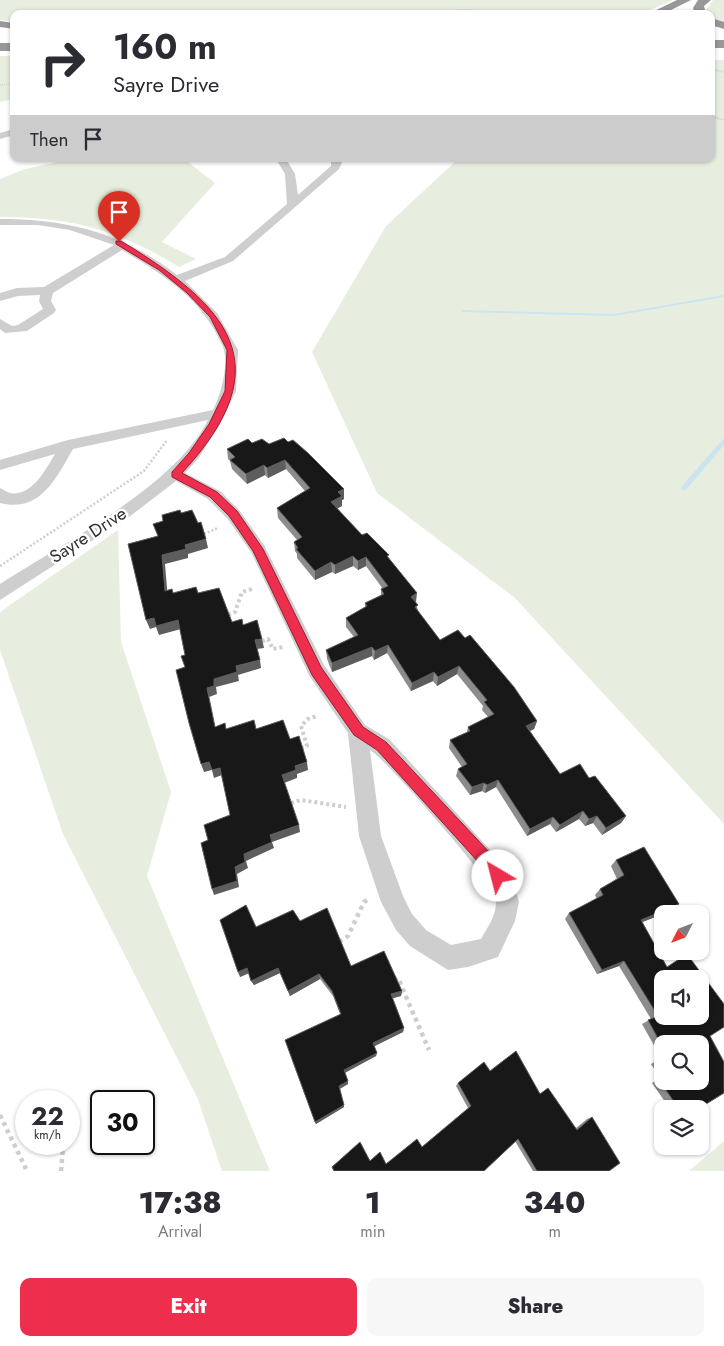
<!DOCTYPE html>
<html lang="en">
<head>
<meta charset="utf-8">
<style>
	body { margin:0; font-family:Jost,sans-serif; background:#f7f7f7; color:#2b2b33; height:100vh; display:flex; flex-direction:column; font-size:19px; white-space:nowrap }
	* { box-sizing:border-box; margin:0 }
	p { font-size:16px; color:#7c7c81 }
	.icon { flex:none; width:28px; height:28px; fill:none; stroke:currentColor; stroke-width:2; stroke-linecap:round; stroke-linejoin:round }
	.map { position:relative; height:1171px; overflow:hidden }
	.sheet { display:flex; flex-direction:column; background:#fff; flex:1 }
	.sheet>* { flex:none }
	.top-card { position:absolute; left:10px; top:10px; width:705px; height:152px; border-radius:10px; box-shadow:0 1px 4px #0004; background:#fff; color:#2b2b33; overflow:hidden }
	.needle { width:32px; rotate:228deg }
	.fabs { position:absolute; left:654px; top:905px; display:grid; gap:10px }
	.fabs a { display:grid; place-items:center; width:55px; height:55px; border-radius:10px; background:#fff; box-shadow:0 1px 4px #0004; font-size:25px }
	.speed { position:absolute; left:15px; top:1090px; display:flex; gap:10px; font-size:25px; font-weight:700; text-align:center }
	.speed>* { display:grid; place-content:center; width:65px; height:65px; border-radius:50%; background:#fff; box-shadow:0 1px 4px #0004; line-height:1 }
	.speed small { font-size:12px; font-weight:400 }
	.speed .limit { border:2px solid #111; border-radius:8px; background:#fff; color:#111 }
	.pin { position:absolute; display:grid; place-items:center; width:42px; height:42px; color:#fff; margin:-51px -21px; border-radius:50% 50% 50% 0; rotate:-45deg; box-shadow:0 0 5px #0007 }
	.pin .icon { rotate:45deg }
	.me { position:absolute; width:55px; margin:-28px; rotate:323deg; stroke-linejoin:round; filter:drop-shadow(0 0 4px #0008) }
	.turn { display:flex; align-items:center; gap:18px; height:105px; padding:0 20px; font-size:22px }
	.turn .icon { width:65px; height:65px; stroke-width:2.5 }
	.turn b { display:block; font-size:35px; line-height:42px }
	.then { display:flex; align-items:center; height:48px; padding:0 20px; background:#0003; gap:10px; font-size:19px }
	.eta { display:flex; justify-content:space-evenly; align-items:center; height:85px; text-align:center }
	.eta b { font-size:30px; font-weight:800; line-height:35px }
	.primary-button { display:flex; gap:10px; margin-top:auto; padding:10px 20px }
	.primary-button a { flex:1; height:58px; border-radius:10px; background:#ed2e4d; color:#fff; font-size:20px; font-weight:800; line-height:58px; text-align:center }
	.primary-button a+a { background:#f7f7f7; color:#2b2b33 }
	.map>svg:first-child { display:block }
</style>
</head>
<body>
<div class="map">
<svg width="724" height="1171" viewBox="0 0 724 1171">
	<rect width="100%" height="100%" fill="#fff"/>
	<g fill="#e8eedf">
		<path d="M 0,0 L 673,0 L 641,14 L 14,14 L 14,22 L 0,20 Z"/>
		<path d="M 713,0 L 724,0 L 724,23 L 715,20 L 706,10 Z"/>
		<path d="M 0,56 L 14,56 L 14,99 L 0,102 Z"/>
		<path d="M 711,60 L 724,60 L 724,824 L 515,598 L 377,493 L 312,352 L 386,226 L 458,159 L 711,159 Z"/>
		<path d="M 72,159 L 184,159 L 215,183 L 162,242 L 196,259 L 179,267 C 119,230 71,217 0,217 L 0,179 L 25,169 Z"/>
		<path d="M 118,530 L 121,642 L 171,792 L 147,876 L 270,1171 L 222,1171 L 198,1099 L 63,834 L 0,650 L 0,612 Z"/>
		<path d="M 724,1141 L 724,1171 L 689,1171 Z"/>
	</g>
	<path fill="#cbe4ee" d="M 464,9 C 488,11 512,9 536,13 L 436,14 L 438,11 Z"/>
	<g fill="none" stroke-linecap="round" stroke-linejoin="round">
		<g fill="#cbe4ee" fill-rule="evenodd">
			<path d="M 711,68 L 724,71 L 724,73 L 711,70 Z"/>
			<path d="M 724,295 L 724,297 L 614,316 L 463,312 L 461,311 L 463,310 L 614,314 Z"/>
			<path d="M 724,439 L 724,445 L 686,490 L 682,490 L 681,488 L 682,486 L 722,440 Z"/>
		</g>
		<path stroke="#cecece" stroke-width="1" stroke-dasharray="1 1" stroke-linecap="butt" d="M 0,85 L 14,83"/>
		<path stroke="#cecece" stroke-width="2" stroke-dasharray="1 1" stroke-linecap="butt" d="M 711,116 L 724,120"/>
		<g stroke="#cecece" stroke-width="2.5" stroke-dasharray="2 2" stroke-linecap="butt">
			<path d="M 204,534 L 218,528"/>
			<path d="M 0,566 L 144,471 L 167,440"/>
			<path d="M 250,590 L 252,589"/>
		</g>
		<g stroke="#cecece" stroke-width="4" stroke-dasharray="3 3" stroke-linecap="butt">
			<path d="M 228,615 L 235,612 L 242,592 L 252,589"/>
			<path d="M 262,641 L 268,639 L 273,649 L 283,647"/>
			<path d="M 301,748 L 307,746 L 301,726 L 308,719 L 317,716"/>
			<path d="M 291,803 L 301,800 L 346,807"/>
		</g>
		<g stroke="#cecece" stroke-width="4.5" stroke-dasharray="4 4" stroke-linecap="butt">
			<path d="M 339,942 L 348,936 L 364,902 L 369,899"/>
			<path d="M 394,980 L 398,978 L 429,1050"/>
			<path d="M 0,1115 L 27,1171"/>
			<path d="M 61,1171 L 63,1149"/>
		</g>
		<g fill="#cecece" fill-rule="evenodd">
			<path d="M 14,129 L 14,135 L 0,139 L 0,133 Z"/>
			<path d="M 276,159 L 286,159 L 295,174 L 298,195 L 331,166 L 331,159 L 343,160 L 339,169 L 233,261 L 185,281 L 217,313 L 238,350 L 236,391 L 220,424 L 198,459 L 185,473 L 220,491 L 239,510 L 264,545 L 324,665 L 365,725 L 389,739 L 503,864 L 514,885 L 519,902 L 515,921 L 498,957 L 468,967 L 448,970 L 410,946 L 396,930 L 381,902 L 359,836 L 348,733 L 310,677 L 251,552 L 227,518 L 208,499 L 176,481 L 129,517 L 0,600 L 0,584 C 62,544 175,486 208,420 L 73,449 C 56,478 41,513 0,503 L 0,488 C 4,490 7,492 10,493 C 32,497 46,469 55,454 L 0,470 L 0,460 L 68,440 L 213,410 C 221,394 228,369 224,350 C 223,345 218,338 216,333 C 195,294 159,272 122,250 L 53,293 L 51,301 L 56,310 L 54,313 L 27,331 L 5,333 L 0,329 L 0,319 L 12,326 L 18,325 L 43,309 L 39,301 L 40,295 L 18,296 L 0,301 L 0,293 L 17,288 L 44,287 L 114,245 L 70,230 L 38,225 L 0,225 L 0,219 C 68,219 123,233 177,275 L 225,257 L 287,204 L 285,174 ZM 370,750 C 387,760 491,880 495,896 C 499,912 489,925 481,939 L 451,945 L 426,930 L 412,914 L 403,896 L 381,836 Z"/>
		</g>
		<g fill="#989898" fill-rule="evenodd">
			<path d="M 677,0 L 691,0 L 663,14 L 648,14 Z"/>
			<path d="M 698,0 L 711,0 L 704,6 L 706,14 L 695,14 L 693,8 Z"/>
			<path d="M 711,18 L 724,22 L 724,29 L 711,25 Z"/>
			<path d="M 0,21 L 14,23 L 14,29 L 0,27 Z"/>
			<rect x="711" y="40" width="13" height="8"/>
			<rect x="0" y="43" width="14" height="8"/>
		</g>
	</g>
	<g fill="#8c8c8c" fill-rule="evenodd">
		<path d="M 252,443 L 269,444 L 344,499 L 342,500 L 342,506 L 337,508 L 362,535 L 389,559 L 416,602 L 418,611 L 440,640 L 537,721 L 534,729 L 530,731 L 560,774 L 589,778 L 626,816 L 621,823 L 602,835 L 593,823 L 585,826 L 579,819 L 556,832 L 550,824 L 527,836 L 496,787 L 485,793 L 482,791 L 470,795 L 456,776 L 458,769 L 462,767 L 449,748 L 450,740 L 467,732 L 468,727 L 488,717 L 482,710 L 483,706 L 457,674 L 437,686 L 433,681 L 411,691 L 387,653 L 374,660 L 372,656 L 332,672 L 327,659 L 326,650 L 354,637 L 346,627 L 346,618 L 365,607 L 365,603 L 381,596 L 381,589 L 383,589 L 366,566 L 358,570 L 353,566 L 335,574 L 332,572 L 315,580 L 297,558 L 297,554 L 295,551 L 294,542 L 297,540 L 278,518 L 277,508 L 305,491 L 286,469 L 268,478 L 265,475 L 247,484 L 232,469 L 230,461 L 228,459 L 227,449 Z"/>
		<path d="M 616,860 L 679,904 L 673,910 L 642,922 L 667,967 L 710,1036 L 698,1109 L 670,1109 L 652,1083 L 660,1078 L 651,1064 L 661,1058 L 642,1024 L 651,1019 L 619,966 L 597,974 L 565,919 L 569,913 L 597,899 L 595,895 L 600,889 L 617,879 L 611,866 ZM 662,1044 L 700,1081 L 662,1081 Z"/>
		<path d="M 300,921 L 351,966 L 402,991 L 401,996 L 392,998 L 404,1028 L 403,1032 L 374,1046 L 377,1053 L 376,1056 L 345,1073 L 348,1084 L 340,1089 L 344,1107 L 316,1124 L 315,1122 L 340,1014 L 333,996 L 320,979 L 290,996 L 280,973 L 254,985 L 249,973 L 240,977 L 256,927 Z"/>
		<path d="M 490,1071 L 540,1093 L 576,1128 L 587,1119 L 592,1117 L 609,1171 L 533,1171 L 515,1141 L 484,1171 L 334,1171 L 386,1164 L 422,1147 L 468,1108 L 456,1086 L 458,1083 Z"/>
	</g>
	<g fill="#5d5d5d">
		<path d="M 285,460 L 286,469 L 268,478 L 267,468 Z"/>
		<path d="M 264,465 L 265,475 L 247,484 L 246,474 Z"/>
		<path d="M 344,489 L 344,499 L 342,500 L 342,506 L 331,512 L 331,502 L 338,492 Z"/>
		<path d="M 206,539 L 208,548 L 188,554 L 188,558 L 165,564 L 168,600 L 165,591 L 162,555 L 185,545 Z"/>
		<path d="M 353,556 L 353,566 L 335,574 L 335,565 Z"/>
		<path d="M 366,557 L 366,566 L 358,570 L 358,561 Z"/>
		<path d="M 331,562 L 332,572 L 315,580 L 315,571 Z"/>
		<path d="M 417,593 L 416,602 L 411,597 Z"/>
		<path d="M 154,618 L 178,620 L 181,629 L 159,635 L 156,627 L 150,629 L 146,620 Z"/>
		<path d="M 262,639 L 264,648 L 257,649 L 255,640 Z"/>
		<path d="M 388,645 L 387,653 L 374,660 L 375,651 Z"/>
		<path d="M 372,647 L 372,656 L 332,672 L 332,663 Z"/>
		<path d="M 260,660 L 261,668 L 238,675 L 239,681 L 216,687 L 217,694 L 209,697 L 218,735 L 207,688 L 214,679 L 236,666 Z"/>
		<path d="M 459,666 L 457,674 L 437,686 L 438,677 Z"/>
		<path d="M 434,672 L 433,681 L 411,691 L 412,683 Z"/>
		<path d="M 537,721 L 534,729 L 524,734 L 526,726 Z"/>
		<path d="M 209,762 L 212,770 L 204,772 L 201,764 Z"/>
		<path d="M 307,762 L 308,770 L 297,774 L 297,778 L 284,783 L 282,775 L 295,766 Z"/>
		<path d="M 220,768 L 222,775 L 214,778 L 212,770 Z"/>
		<path d="M 498,780 L 496,787 L 485,793 L 487,785 Z"/>
		<path d="M 484,783 L 482,791 L 470,795 L 472,787 Z"/>
		<path d="M 583,811 L 579,819 L 556,832 L 560,825 Z"/>
		<path d="M 597,816 L 593,823 L 585,826 L 589,819 Z"/>
		<path d="M 626,816 L 621,823 L 602,835 L 606,828 Z"/>
		<path d="M 553,817 L 550,824 L 527,836 L 530,829 Z"/>
		<path d="M 299,825 L 300,832 L 272,842 L 274,848 L 246,861 L 248,868 L 237,874 L 239,887 L 214,895 L 212,889 L 235,867 L 244,854 L 270,835 Z"/>
		<path d="M 679,904 L 673,910 L 635,925 L 641,920 Z"/>
		<path d="M 624,961 L 619,966 L 597,974 L 602,970 Z"/>
		<path d="M 247,968 L 249,973 L 240,977 L 238,972 Z"/>
		<path d="M 278,968 L 280,973 L 254,985 L 251,981 Z"/>
		<path d="M 319,974 L 320,979 L 290,996 L 288,991 Z"/>
		<path d="M 402,991 L 401,996 L 390,999 L 391,994 Z"/>
		<path d="M 404,1028 L 403,1032 L 373,1047 L 373,1043 Z"/>
		<path d="M 377,1053 L 376,1056 L 344,1073 L 344,1070 Z"/>
		<path d="M 348,1081 L 348,1084 L 339,1089 L 339,1086 Z"/>
		<path d="M 344,1105 L 344,1107 L 316,1124 L 315,1122 Z"/>
	</g>
	<g fill="#181818" stroke="#5d5d5d" fill-rule="evenodd">
		<path d="M 284,438 L 288,442 L 293,440 L 308,453 L 344,489 L 338,492 L 342,496 L 331,502 L 362,535 L 367,533 L 389,555 L 387,556 L 417,593 L 411,597 L 418,605 L 415,607 L 440,640 L 458,630 L 465,638 L 470,635 L 514,687 L 537,721 L 526,726 L 560,774 L 580,764 L 589,778 L 595,776 L 626,816 L 606,828 L 597,816 L 589,819 L 583,811 L 560,825 L 553,817 L 530,829 L 498,780 L 487,785 L 484,783 L 472,787 L 458,769 L 467,764 L 450,740 L 470,731 L 468,727 L 494,714 L 484,702 L 487,700 L 459,666 L 438,677 L 434,672 L 412,683 L 388,645 L 375,651 L 372,647 L 332,663 L 326,650 L 358,635 L 346,618 L 367,606 L 365,603 L 384,594 L 381,589 L 388,586 L 366,557 L 358,561 L 353,556 L 335,565 L 331,562 L 315,571 L 296,549 L 298,548 L 294,542 L 302,537 L 277,508 L 310,488 L 285,460 L 267,468 L 264,465 L 246,474 L 230,460 L 235,457 L 227,449 L 248,439 L 252,443 L 262,439 L 269,444 Z"/>
		<path d="M 180,510 L 181,513 L 192,510 L 198,523 L 201,522 L 206,539 L 185,545 L 186,549 L 162,555 L 165,591 L 172,589 L 173,593 L 196,587 L 198,593 L 219,588 L 232,622 L 242,619 L 243,625 L 257,620 L 262,639 L 255,640 L 260,660 L 236,666 L 237,672 L 214,679 L 214,686 L 207,688 L 215,727 L 225,723 L 226,729 L 254,720 L 256,729 L 283,720 L 290,739 L 299,736 L 307,762 L 295,766 L 296,770 L 282,775 L 299,825 L 270,835 L 272,842 L 244,854 L 245,862 L 235,867 L 237,881 L 212,889 L 201,843 L 208,840 L 204,825 L 230,815 L 220,768 L 212,770 L 209,762 L 201,764 L 189,723 L 176,670 L 185,667 L 181,656 L 185,655 L 178,620 L 156,626 L 154,618 L 146,620 L 128,544 L 158,536 L 153,524 L 163,521 L 162,515 Z"/>
		<path d="M 644,847 L 679,904 L 641,920 L 667,967 L 687,954 L 724,1004 L 724,1027 L 710,1036 L 724,1062 L 724,1093 L 698,1109 L 679,1109 L 659,1080 L 662,1078 L 662,1081 L 700,1081 L 700,1044 L 662,1044 L 662,1046 L 648,1020 L 658,1016 L 624,961 L 602,970 L 569,913 L 603,895 L 600,889 L 624,875 L 616,860 ZM 662,979 L 700,979 L 700,1016 L 662,1016 Z"/>
		<path d="M 246,905 L 256,927 L 293,910 L 300,921 L 327,908 L 351,966 L 384,951 L 402,991 L 391,994 L 404,1028 L 373,1043 L 377,1053 L 344,1070 L 348,1081 L 339,1086 L 344,1105 L 315,1122 L 285,1040 L 341,1014 L 332,991 L 319,974 L 288,991 L 278,968 L 251,981 L 247,968 L 238,972 L 220,920 Z"/>
		<path d="M 516,1051 L 540,1094 L 548,1088 L 577,1130 L 592,1117 L 620,1163 L 609,1171 L 537,1171 L 518,1139 L 484,1171 L 334,1171 L 332,1167 L 360,1142 L 370,1161 L 380,1152 L 386,1164 L 417,1139 L 422,1147 L 471,1106 L 458,1083 L 484,1062 L 490,1071 Z"/>
		<path d="M 662,1057 L 662,1069 L 657,1061 Z"/>
	</g>
	<path fill="#ed2e4d" stroke="#9a1e32" d="M 116,241 L 121,241 C 228,306 283,364 182,473 L 217,492 L 237,511 L 263,549 L 321,667 L 363,727 L 386,742 L 490,853 L 505,876 L 503,881 L 498,884 L 493,881 L 480,864 L 377,750 L 354,735 L 312,675 L 253,551 L 229,516 L 210,497 L 172,477 L 172,472 L 189,453 L 209,424 L 225,391 L 227,350 L 210,317 L 187,293 L 159,270 L 116,244 Z"/>
	<g text-anchor="middle" dominant-baseline="central" stroke-width="5" stroke-linejoin="round" paint-order="stroke">
		<g font-size="18" fill="#313131" stroke="#fff">
			<text transform="translate(88 535) rotate(-33)">Sayre Drive</text>
		</g>
	</g>
</svg>
<div class="fabs">
<a><svg class="needle" viewBox="-14 -14 28 28"><path d="M0-13l5 13h-10z" fill="#e53935"/><path d="M0 13l5-13h-10z" fill="#7c7c81"/></svg></a>
<a><svg class="icon" aria-label="sound" viewBox="0 0 24 24"><path d="M4 9h4l5-4v14l-5-4H4zM17 9q2 3 0 6"/></svg></a>
<a><svg class="icon" aria-label="search" viewBox="0 0 24 24"><circle cx="10" cy="10" r="6"/><path d="M15 15l6 6"/></svg></a>
<a><svg class="icon" aria-label="layers" viewBox="0 0 24 24"><path d="M12 4l9 5-9 5-9-5zM3 14l9 5 9-5"/></svg></a>
</div>
<div class="speed"><div>22<small>km/h</small></div><div class="limit">30</div></div>
<div class="pin" style="left:119px;top:242px;background:#d93025"><svg class="icon" aria-label="arrive" viewBox="0 0 24 24"><path d="M6 21V4h12l-3 4 3 4H6"/></svg></div>
<svg class="me" style="left:498px;top:876px" viewBox="-20 -20 40 40"><circle r="19" fill="#fff"/><path d="M0-13L10 11 0 6-10 11z" fill="#ed2e4d"/></svg>
<div class="top-card">
<div class="turn"><svg class="icon" aria-label="right" viewBox="0 0 24 24"><path d="M7 20v-9h11M14 6l5 5-5 5"/></svg><div><b>160 m</b>Sayre Drive</div></div>
<div class="then">Then<svg class="icon" aria-label="arrive" viewBox="0 0 24 24"><path d="M6 21V4h12l-3 4 3 4H6"/></svg></div>
</div>
</div>
<section class="sheet">
<div class="eta">
<div><b>17:38</b><p>Arrival</p></div>
<div><b>1</b><p>min</p></div>
<div><b>340</b><p>m</p></div>
</div>
<div class="primary-button"><a>Exit</a><a>Share</a></div>
</section>
</body>
</html>
